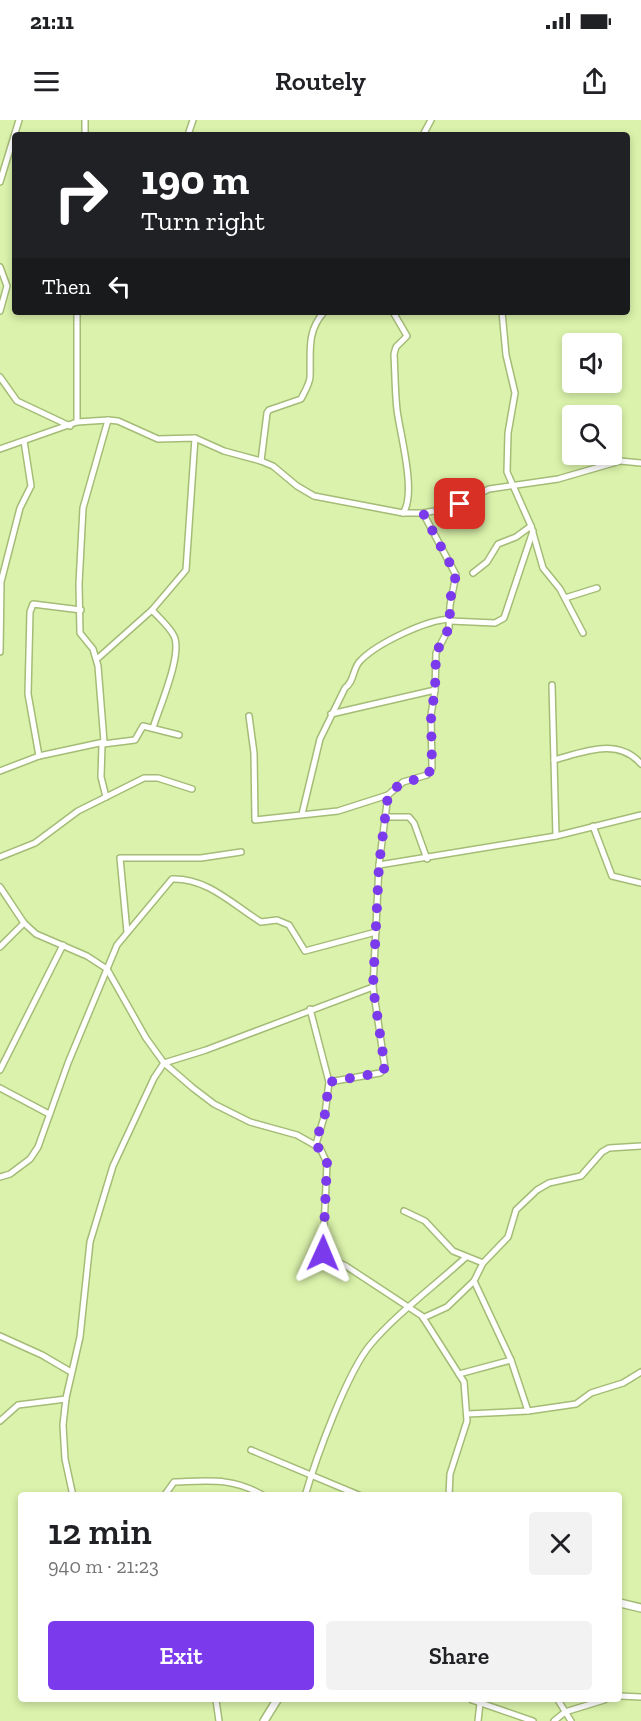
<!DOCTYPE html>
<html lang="en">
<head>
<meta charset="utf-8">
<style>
	body { margin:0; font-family:"Zilla Slab",serif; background:#f2f2f2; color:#202124; height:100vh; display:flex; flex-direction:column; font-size:22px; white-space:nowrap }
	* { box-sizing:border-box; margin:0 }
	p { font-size:20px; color:#757577 }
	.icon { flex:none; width:33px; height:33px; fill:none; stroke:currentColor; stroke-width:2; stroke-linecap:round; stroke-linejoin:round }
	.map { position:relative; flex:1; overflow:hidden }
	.sheet { position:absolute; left:18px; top:1372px; width:604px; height:210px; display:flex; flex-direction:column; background:#fff; border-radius:6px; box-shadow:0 3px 9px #0003 }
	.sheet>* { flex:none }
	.banner { position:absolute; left:12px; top:12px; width:618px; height:183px; border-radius:6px; box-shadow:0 3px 9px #0003; background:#202124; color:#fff; overflow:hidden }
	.buttons { position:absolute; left:562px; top:213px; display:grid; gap:12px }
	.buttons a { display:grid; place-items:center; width:60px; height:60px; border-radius:6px; background:#fff; box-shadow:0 3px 9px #0003; font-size:30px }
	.pin { position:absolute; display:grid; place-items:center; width:51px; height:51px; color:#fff; margin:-26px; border-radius:12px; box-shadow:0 3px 9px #0006 }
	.me { position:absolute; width:66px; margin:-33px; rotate:1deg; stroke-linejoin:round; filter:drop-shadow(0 0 4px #0008) }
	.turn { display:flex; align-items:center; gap:21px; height:126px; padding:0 30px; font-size:27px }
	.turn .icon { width:78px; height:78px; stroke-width:2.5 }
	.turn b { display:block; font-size:42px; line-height:51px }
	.then { display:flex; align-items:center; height:57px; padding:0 30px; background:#0003; gap:12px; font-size:22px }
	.round { display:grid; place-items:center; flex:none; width:63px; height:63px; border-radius:6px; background:#f2f2f2 }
	.head { display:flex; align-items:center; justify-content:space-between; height:102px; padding:0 30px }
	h1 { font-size:36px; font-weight:600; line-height:45px }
	.action { display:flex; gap:12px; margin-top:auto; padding:12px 30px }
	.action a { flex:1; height:69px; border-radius:6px; background:#7c3aed; color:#fff; font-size:24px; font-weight:600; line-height:69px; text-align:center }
	.action a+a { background:#f2f2f2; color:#202124 }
	.status { display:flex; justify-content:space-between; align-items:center; height:42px; padding:0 30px; background:#fff; direction:ltr }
	.status svg { height:16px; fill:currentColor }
	header { display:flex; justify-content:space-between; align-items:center; height:78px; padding:0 30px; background:#fff; font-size:27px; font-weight:600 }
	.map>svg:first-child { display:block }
</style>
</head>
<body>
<div class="status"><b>21:11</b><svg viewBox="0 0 49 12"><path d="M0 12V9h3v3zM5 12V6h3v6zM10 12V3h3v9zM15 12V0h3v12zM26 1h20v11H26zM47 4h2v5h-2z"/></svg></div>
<header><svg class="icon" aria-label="menu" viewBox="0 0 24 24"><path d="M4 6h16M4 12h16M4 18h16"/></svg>Routely<svg class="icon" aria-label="share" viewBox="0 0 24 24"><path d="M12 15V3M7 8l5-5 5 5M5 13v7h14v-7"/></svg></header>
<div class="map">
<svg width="641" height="1601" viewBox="0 0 641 1601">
	<rect width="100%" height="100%" fill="#daf2ab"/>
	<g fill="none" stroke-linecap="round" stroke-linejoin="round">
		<g stroke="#a5bc77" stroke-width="8">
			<g id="minor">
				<path d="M 85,15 L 85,0"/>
				<path d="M 188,15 L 193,0"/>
				<path d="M 423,15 L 431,0"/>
				<path d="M 0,62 L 19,0"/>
				<path d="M 0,147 L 7,166 L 0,191"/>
				<path d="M 77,192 L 77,302"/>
				<path d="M 393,192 L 407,216 L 396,227 L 394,234 C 395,252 395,272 397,290 C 400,314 417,374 403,393"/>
				<path d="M 502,192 L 506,235 L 515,273 L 508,313 L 507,352 L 531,406 L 543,448 L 560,469 L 583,513"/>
				<path d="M 0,257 L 17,281 L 70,306"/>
				<path d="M 0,329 L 77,302 L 108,300 L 118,301 L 158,319 L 195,318 L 224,331 L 261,341 L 273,346 L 297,366 L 314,376 L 403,393 L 423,393 L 450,388 L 489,369 L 558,359 L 620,341 L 641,343"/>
				<path d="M 261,341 L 267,293 L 269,290 L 301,279 C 304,273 310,263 310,257 C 311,233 306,212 324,192"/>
				<path d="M 473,453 L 487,442 L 498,424 L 516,417 L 531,406"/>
				<path d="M 565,478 L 597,468"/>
				<path d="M 152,490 C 159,498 169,506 174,516 C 183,534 159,588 153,608"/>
				<path d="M 450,501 L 495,503 L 504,498 L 533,411"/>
				<path d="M 0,532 L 1,462 L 20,388 L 31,366 L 24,321"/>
				<path d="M 97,539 L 152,490 L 186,450 L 195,318"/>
				<path d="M 552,565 L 556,716"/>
				<path d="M 331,594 L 435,570"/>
				<path d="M 249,596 L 254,633 L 255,700 L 338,691 L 388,675"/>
				<path d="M 103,624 L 135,620 L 143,606 L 179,615"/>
				<path d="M 102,625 L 101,657 L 106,677"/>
				<path d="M 39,636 L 28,574 L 30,492 L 33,484 L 81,490"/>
				<path d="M 554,640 C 584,632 618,617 641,644"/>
				<path d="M 0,651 L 39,636 L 104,622 L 98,546 L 93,529 L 80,513 L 79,464 L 83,388 L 108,300"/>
				<path d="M 302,694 L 320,619 L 345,568 C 355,561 352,548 361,540 C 378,523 426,500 450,499"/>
				<path d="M 385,697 L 409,697 L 414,703 L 427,739"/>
				<path d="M 593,706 L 612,756 L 641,763"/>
				<path d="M 0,737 L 35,723 L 78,691 L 144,658 L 158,658 L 192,669"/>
				<path d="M 379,745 L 556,716 L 641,695"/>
				<path d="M 0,767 L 24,803 L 36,814 L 87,836 L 107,849 L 146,918 L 164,943 L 193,968 L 214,984 L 250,1002 L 297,1015 L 320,1028 L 327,1043 L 323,1130 L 325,1136 L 346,1146 L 422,1196 L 464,1262 L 467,1301 L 450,1354 L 449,1376"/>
				<path d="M 127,812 L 120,738 L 201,738 L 241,732"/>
				<path d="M 0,827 L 24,803"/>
				<path d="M 310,889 L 329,962 L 325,994 L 316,1024"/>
				<path d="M 0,950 L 63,825"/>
				<path d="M 329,962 L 380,953 L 385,948 L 373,867"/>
				<path d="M 0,968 L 49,994"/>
				<path d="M 0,1057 L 10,1054 L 30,1039 L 38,1027 L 68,943 L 117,825 L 172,759 C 208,758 233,785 261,802 L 277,800 L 289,805 L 305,831 L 376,812"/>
				<path d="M 404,1091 L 425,1101 L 453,1131 L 483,1143"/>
				<path d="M 474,1161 L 511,1240 L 528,1291"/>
				<path d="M 423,1198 L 447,1187 L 474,1161 L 483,1143 L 508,1117 L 516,1090 L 537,1070 L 549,1063 L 581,1056 L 602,1032 L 609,1028 L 641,1026"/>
				<path d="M 0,1216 L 42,1235 L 71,1252"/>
				<path d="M 459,1254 L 511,1240"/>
				<path d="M 467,1294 L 528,1291 L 576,1284 L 591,1273 L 623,1263 L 641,1252"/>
				<path d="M 0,1301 L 18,1285 L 66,1279"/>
				<path d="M 251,1330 L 361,1376"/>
				<path d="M 73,1376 L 65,1339 L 63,1305 L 66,1278 L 80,1217 L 90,1122 L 113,1046 L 154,958 L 164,943 L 206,930 L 373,867 L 379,745 L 388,675 L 403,662 L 427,655 L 432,648 L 431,595 L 435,570 L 436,533 L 449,508 L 450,485 L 456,455 L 423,393"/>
				<path d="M 164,1376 L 174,1362 C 208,1361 233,1357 264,1376"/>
				<path d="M 305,1376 C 316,1338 347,1252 371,1224 C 395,1195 437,1164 466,1137"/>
				<path d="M 620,1576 L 641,1577"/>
				<path d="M 216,1580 L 219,1601"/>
				<path d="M 472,1580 L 533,1601"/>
				<path d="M 558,1580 L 571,1601"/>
				<path d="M 478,1601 L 480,1583"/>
				<path d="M 554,1601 L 565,1592 L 604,1580"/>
			</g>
		</g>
		<g stroke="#a5bc77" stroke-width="10">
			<g id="tertiary">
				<path d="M 620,1483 L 641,1488"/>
				<path d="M 264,1601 L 277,1580"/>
			</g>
		</g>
		<use href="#minor" stroke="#fff" stroke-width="5"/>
		<use href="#tertiary" stroke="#fff" stroke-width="7"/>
	</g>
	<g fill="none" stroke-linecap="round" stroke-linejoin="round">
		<path stroke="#7c3aed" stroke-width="10" stroke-dasharray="0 18" d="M 323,1133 L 327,1043 L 323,1033 L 315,1024 L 325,994 L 329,962 L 378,953 L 385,948 L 373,867 L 379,745 L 388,675 C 399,659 425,662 432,648 L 431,595 L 435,570 L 436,533 L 449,508 L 451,475 L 456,455 L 423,393 L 460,384"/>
	</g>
</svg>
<div class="buttons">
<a><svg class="icon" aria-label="sound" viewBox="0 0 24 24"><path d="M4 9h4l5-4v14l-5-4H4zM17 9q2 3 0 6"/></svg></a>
<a><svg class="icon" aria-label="search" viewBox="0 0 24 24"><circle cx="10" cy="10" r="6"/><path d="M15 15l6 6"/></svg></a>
</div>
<div class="pin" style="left:460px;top:384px;background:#d93025"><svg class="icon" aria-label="arrive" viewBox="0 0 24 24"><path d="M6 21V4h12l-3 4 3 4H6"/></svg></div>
<svg class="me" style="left:323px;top:1133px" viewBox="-20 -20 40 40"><path d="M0-17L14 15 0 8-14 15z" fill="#7c3aed" stroke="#fff" stroke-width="4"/></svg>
<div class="banner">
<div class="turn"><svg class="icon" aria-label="right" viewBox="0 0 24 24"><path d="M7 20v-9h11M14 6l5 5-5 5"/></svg><div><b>190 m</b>Turn right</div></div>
<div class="then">Then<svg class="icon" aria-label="left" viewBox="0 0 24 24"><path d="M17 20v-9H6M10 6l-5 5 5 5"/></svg></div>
</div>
<section class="sheet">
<div class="head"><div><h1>12 min</h1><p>940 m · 21:23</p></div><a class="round"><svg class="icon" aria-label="close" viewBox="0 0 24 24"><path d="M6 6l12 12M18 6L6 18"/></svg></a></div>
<div class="action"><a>Exit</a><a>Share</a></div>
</section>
</div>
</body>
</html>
